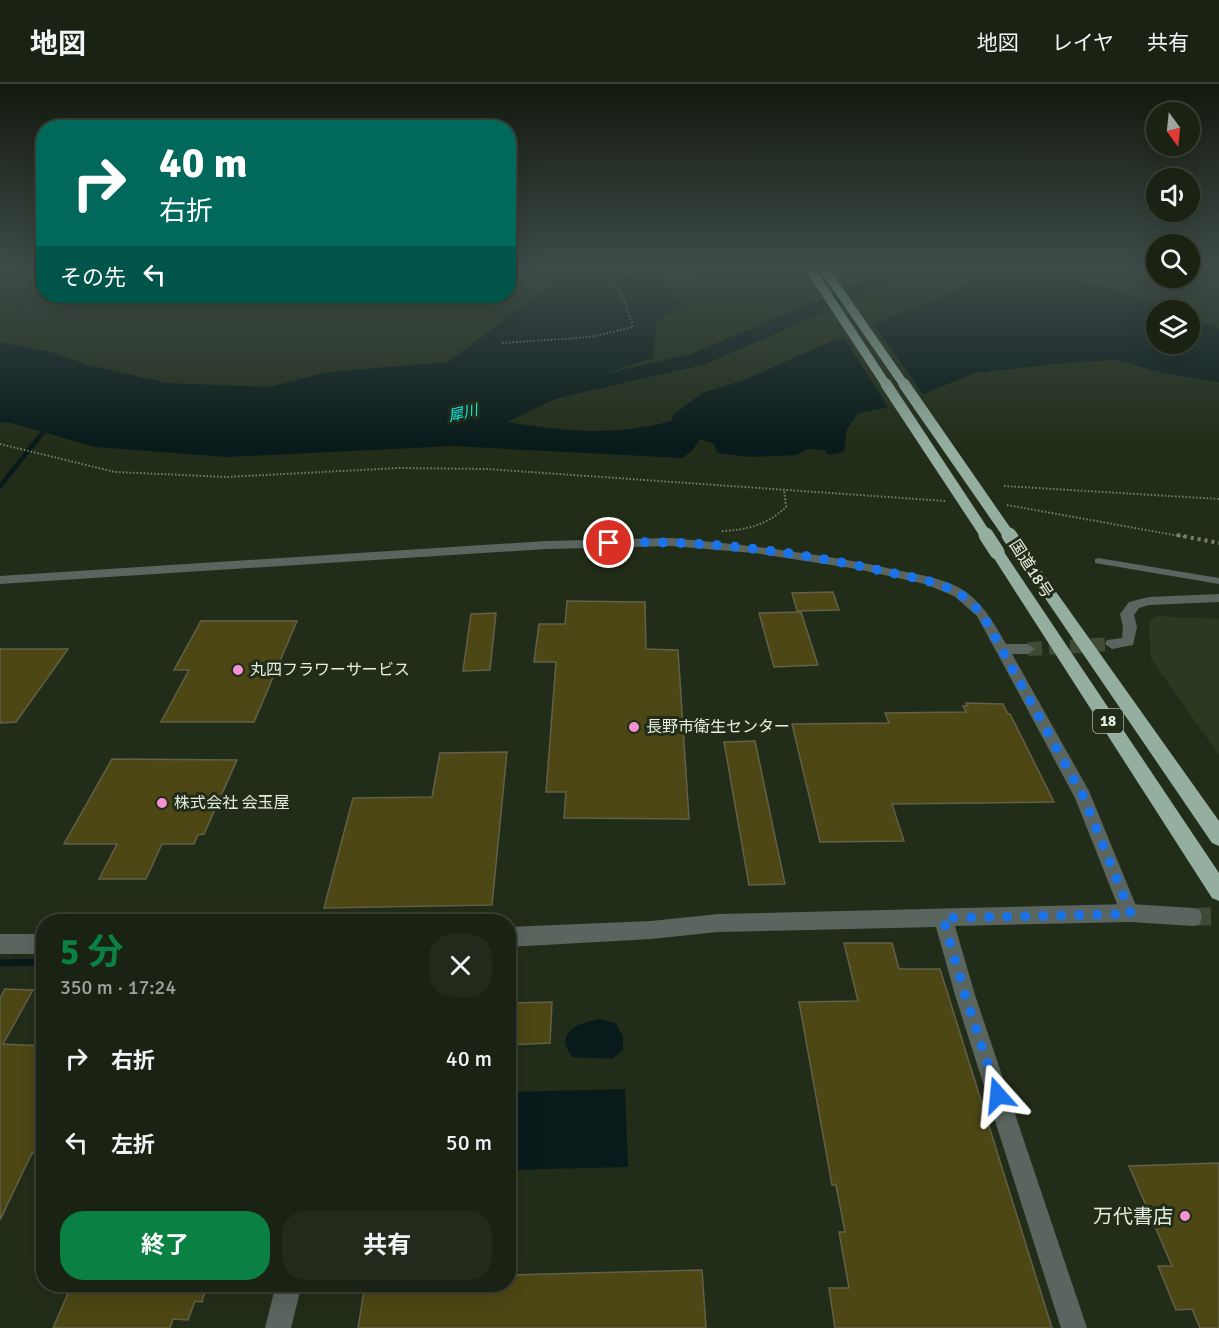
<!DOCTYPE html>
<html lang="ja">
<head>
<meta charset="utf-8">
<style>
	body { margin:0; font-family:Signika,"Noto Sans JP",sans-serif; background:#232a1c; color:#f1f3f6; height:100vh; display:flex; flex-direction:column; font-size:22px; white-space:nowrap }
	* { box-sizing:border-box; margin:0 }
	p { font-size:20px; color:#9fa4a0 }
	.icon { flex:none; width:33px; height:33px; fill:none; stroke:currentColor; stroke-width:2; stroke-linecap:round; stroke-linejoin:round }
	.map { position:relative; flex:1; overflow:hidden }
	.side { position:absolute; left:36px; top:830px; width:480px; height:378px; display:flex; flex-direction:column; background:#1a2213; border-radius:24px; box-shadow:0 6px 24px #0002,0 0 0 2px #383f33 }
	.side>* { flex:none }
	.banner { position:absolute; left:36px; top:36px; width:480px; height:183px; border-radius:24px; box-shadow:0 6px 24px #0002,0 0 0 2px #383f33; background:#00695c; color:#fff; overflow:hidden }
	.needle { width:39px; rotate:165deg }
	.buttons { position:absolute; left:1146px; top:18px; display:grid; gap:12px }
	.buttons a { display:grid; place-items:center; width:54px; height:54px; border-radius:50%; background:#1a2213; box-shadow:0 6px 24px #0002,0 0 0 2px #383f33; font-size:30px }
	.pin { position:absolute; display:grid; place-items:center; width:51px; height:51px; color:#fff; margin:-26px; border:3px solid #fff; border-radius:50%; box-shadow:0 2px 6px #0007 }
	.me { position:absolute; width:66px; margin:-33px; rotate:342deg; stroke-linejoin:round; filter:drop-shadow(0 0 4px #0008) }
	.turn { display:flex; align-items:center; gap:21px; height:126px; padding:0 24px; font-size:27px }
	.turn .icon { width:78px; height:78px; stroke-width:2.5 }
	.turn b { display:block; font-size:42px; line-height:51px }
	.then { display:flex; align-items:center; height:57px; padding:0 24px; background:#0003; gap:12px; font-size:22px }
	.round { display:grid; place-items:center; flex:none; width:63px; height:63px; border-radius:24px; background:#232a1c }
	.headline { display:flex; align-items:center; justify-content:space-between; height:102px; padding:0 24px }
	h1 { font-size:36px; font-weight:700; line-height:45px; color:#0b8043 }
	.primary-button { display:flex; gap:12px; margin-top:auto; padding:12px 24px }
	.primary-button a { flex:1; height:69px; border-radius:24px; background:#0b8043; color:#fff; font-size:24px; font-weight:700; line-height:69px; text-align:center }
	.primary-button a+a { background:#232a1c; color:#f1f3f6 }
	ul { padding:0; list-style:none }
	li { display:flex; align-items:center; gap:18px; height:84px; padding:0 24px }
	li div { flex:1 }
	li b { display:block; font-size:22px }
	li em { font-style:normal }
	header { display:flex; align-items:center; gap:36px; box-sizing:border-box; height:84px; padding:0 30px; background:#1a2213; border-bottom:2px solid #383f33 }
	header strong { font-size:28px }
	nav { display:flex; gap:33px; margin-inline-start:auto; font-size:21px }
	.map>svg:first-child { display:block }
</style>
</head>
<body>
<header>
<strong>地図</strong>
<nav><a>地図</a><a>レイヤ</a><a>共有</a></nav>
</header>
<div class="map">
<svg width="1219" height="1244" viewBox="0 0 1219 1244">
	<rect width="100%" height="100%" fill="#222d19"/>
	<path fill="#2b3920" d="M 1157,532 L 1219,535 L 1219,671 L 1151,575 L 1149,538 Z"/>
	<g fill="#091a1a">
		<path d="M 572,185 L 667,185 L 661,197 L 670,204 L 684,221 L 657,236 L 653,274 L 578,298 L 572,307 L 507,338 C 567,347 611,353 671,337 L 674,330 L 702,309 L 744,296 L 832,257 L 959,206 L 978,190 L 972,185 L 1015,185 L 1004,190 C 1066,191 1118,204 1176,226 L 1156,226 L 1156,260 L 1190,260 L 1190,233 L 1217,244 L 1219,247 L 1219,298 L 1163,289 L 1117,276 L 1065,279 L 975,289 L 891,323 L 858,329 L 847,345 L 844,368 L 828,371 L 825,366 L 807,365 L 797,371 L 751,373 L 717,369 L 714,360 L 700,355 L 692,367 L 682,374 L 453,362 L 227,373 L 95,363 L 12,339 L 0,338 L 0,258 L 51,268 L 88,281 L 167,299 L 271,303 L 327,288 L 448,278 Z"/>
		<path d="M 600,935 L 616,939 L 623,953 L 623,966 L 612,975 L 572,973 C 553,947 579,939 600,935 Z"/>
		<path d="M 625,1005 L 628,1083 L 509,1086 L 509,1008 Z"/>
	</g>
	<path fill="#222d19" d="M 872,238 L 925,313 L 890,326 L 842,250 Z"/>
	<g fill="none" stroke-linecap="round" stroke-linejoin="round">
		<path stroke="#091a1a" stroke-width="4.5" d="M 0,402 L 48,342"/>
		<path stroke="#091a1a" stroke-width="7" d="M 0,879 L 44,878"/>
		<path fill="#091a1a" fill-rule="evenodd" d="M 891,185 L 915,185 L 913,189 L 706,280 L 524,322 L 516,320 L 512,315 L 516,310 L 691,270 Z"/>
	</g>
	<g fill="#4d4715" stroke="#626047" stroke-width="1.5">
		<path d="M 833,508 L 839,526 L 797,527 L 792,509 Z"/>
		<path d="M 567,517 L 645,518 L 646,565 L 678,566 L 689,735 L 564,734 L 566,708 L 546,708 L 556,578 L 534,578 L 539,540 L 565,540 Z"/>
		<path d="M 801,528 L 818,581 L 774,583 L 759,529 Z"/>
		<path d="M 496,529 L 490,586 L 463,587 L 471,530 Z"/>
		<path d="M 201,537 L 297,537 L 254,638 L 161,638 L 189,586 L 174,586 Z"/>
		<path d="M 0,565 L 68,565 L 16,638 L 0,639 Z"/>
		<path d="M 966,619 L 1003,620 L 1008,630 L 1010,630 L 1054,718 L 892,720 L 904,757 L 820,758 L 792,640 L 889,639 L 885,629 L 966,628 L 963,622 L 968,622 Z"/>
		<path d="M 755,657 L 785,800 L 749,801 L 724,658 Z"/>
		<path d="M 507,668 L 492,821 L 324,824 L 353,714 L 432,713 L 440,669 Z"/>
		<path d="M 112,675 L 237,676 L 204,750 L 198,751 L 194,760 L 162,760 L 146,795 L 99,795 L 117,760 L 64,760 Z"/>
		<path d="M 844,859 L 892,859 L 899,885 L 940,885 L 1052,1244 L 835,1244 L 829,1204 L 849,1204 L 839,1148 L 845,1148 L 836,1101 L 832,1101 L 799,918 L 858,917 Z"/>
		<path d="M 5,905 L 33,906 L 3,960 L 44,962 L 44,1070 L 32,1069 L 0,1136 L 0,914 Z"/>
		<path d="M 552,918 L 550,959 L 508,961 L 508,919 Z"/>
		<path d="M 1219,1079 L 1219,1244 L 1200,1244 L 1192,1225 L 1176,1226 L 1158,1182 L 1172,1182 L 1129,1082 Z"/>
		<path d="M 702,1186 L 706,1244 L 358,1244 L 365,1200 L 508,1200 L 508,1191 Z"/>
		<path d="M 72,1200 L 207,1200 L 202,1218 L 195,1217 L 188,1236 L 173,1235 L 170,1244 L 53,1244 Z"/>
	</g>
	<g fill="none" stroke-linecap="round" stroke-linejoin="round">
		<path stroke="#3f4a37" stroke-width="14" stroke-dasharray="14 7" stroke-linecap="butt" d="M 1028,565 L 1112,560"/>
		<path stroke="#3f4a37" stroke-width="18" stroke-dasharray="18 9" stroke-linecap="butt" d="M 1193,833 L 1219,832"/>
		<g stroke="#778070" stroke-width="2" stroke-dasharray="1.5 2" stroke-linecap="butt">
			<path d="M 611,185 C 647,198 690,188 727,185"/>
			<path d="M 502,259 L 591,253 L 633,243 L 625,217 L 612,196 L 616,188"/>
			<path d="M 0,360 L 115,388 L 227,393 L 399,384 L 487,385 L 945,417"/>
			<path d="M 1004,402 L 1219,415"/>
			<path d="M 1007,421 L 1185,453"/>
			<path d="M 722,447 C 747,446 767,441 786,423 L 784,405"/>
		</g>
		<path stroke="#778070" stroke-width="4" stroke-dasharray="3 4" stroke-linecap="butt" d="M 1177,451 L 1219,459"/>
		<path fill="#5a655f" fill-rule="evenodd" d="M 1098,474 L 1219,494 L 1219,500 L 1095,479 L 1095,475 Z"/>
		<g fill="#5a655f" fill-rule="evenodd">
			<path d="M 1219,510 L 1219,518 L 1149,521 L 1139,524 L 1134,531 L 1137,543 L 1133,561 L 1112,565 L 1105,560 L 1107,556 L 1122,554 L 1123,543 L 1120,530 L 1129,518 L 1149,513 Z"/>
			<path d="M 1002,560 L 1028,560 L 1035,565 L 1028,570 L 1012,570 L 1089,707 L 1139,829 L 1137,835 L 1130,838 L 1123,835 L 1075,714 L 995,565 Z"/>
			<path d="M 276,1200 L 302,1200 L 291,1244 L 265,1244 Z"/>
		</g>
		<g fill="#5a655f" fill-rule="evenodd">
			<path d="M 671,454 C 748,461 825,470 901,487 C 921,491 948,495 966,508 C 986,523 996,543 1009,565 L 1007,569 L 997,569 L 977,532 L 954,512 L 925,500 L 857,485 L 754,469 L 671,462 L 547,465 L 0,500 L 0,492 L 547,457 Z"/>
			<path d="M 1130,820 L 1193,824 L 1200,826 L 1202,833 L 1200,840 L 1193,842 L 1130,838 L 955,842 L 975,911 L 1087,1244 L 1061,1244 L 955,911 L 936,843 L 718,848 L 651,855 L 508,863 L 508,843 L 651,837 L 718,830 Z"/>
			<rect x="0" y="850" width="44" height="20"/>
		</g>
		<g fill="#94aea0" fill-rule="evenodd">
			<path d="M 997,464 L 1002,465 L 1219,789 L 1219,817 L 1212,814 L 990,468 Z"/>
			<path d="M 1022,466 L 1027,467 L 1219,737 L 1219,762 L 1212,759 L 1017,473 L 1015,470 L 1017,467 Z"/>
		</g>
		<g stroke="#94aea0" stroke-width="9">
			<path d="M 810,185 L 887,302"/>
			<path d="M 824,185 L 905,302"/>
		</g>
		<g stroke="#94aea0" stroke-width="11">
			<path d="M 886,300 L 987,453"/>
			<path d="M 904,300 L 1010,453"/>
		</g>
		<g stroke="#94aea0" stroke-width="15">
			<path d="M 986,451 L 997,468"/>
			<path d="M 1009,451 L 1022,470"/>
		</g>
	</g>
	<linearGradient id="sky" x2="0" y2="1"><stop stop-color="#13190e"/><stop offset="0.51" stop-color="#3e4c49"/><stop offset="1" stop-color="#3e4c49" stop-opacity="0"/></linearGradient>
	<rect width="1219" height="360" fill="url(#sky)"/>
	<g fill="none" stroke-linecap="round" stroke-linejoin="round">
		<path stroke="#1a73e8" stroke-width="10" stroke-dasharray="0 18" d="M 609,459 C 701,455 793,467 883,487 C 908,493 935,496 958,509 C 967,514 975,523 982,530 L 1083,712 L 1131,830 L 943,834 L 965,911 L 998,1011"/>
	</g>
	<g fill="#f491d3" stroke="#222d19" stroke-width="2">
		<circle cx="238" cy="586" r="6"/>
		<circle cx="634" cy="643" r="6"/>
		<circle cx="162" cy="719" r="6"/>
		<circle cx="1185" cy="1132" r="6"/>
	</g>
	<g text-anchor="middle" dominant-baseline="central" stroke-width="6" stroke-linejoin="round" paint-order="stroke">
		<g font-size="15" font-style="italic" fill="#0aebe8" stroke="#222d19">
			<text transform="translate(463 329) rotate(-13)">犀川</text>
		</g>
		<rect fill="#222d19" stroke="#abb3a5" stroke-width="1.5" x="1093" y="625" width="30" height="24" rx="4.5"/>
		<g font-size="15" font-weight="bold" fill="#e6ede1">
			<text x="1108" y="637">18</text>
		</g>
		<g font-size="16" fill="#e6ede1" stroke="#222d19">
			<text transform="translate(1031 485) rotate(57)">国道18号</text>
		</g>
		<g font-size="16" fill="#e6ede1" stroke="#222d19" text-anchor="start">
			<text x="250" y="586">丸四フラワーサービス</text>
			<text x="646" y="643">長野市衛生センター</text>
			<text x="174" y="719">株式会社 会玉屋</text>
		</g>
		<g font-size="20" fill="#e6ede1" stroke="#222d19" text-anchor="end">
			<text x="1173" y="1132">万代書店</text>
		</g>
	</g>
</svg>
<div class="buttons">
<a><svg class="needle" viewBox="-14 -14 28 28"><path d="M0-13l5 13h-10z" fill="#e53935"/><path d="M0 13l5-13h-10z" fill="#9fa4a0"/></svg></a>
<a><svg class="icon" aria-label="sound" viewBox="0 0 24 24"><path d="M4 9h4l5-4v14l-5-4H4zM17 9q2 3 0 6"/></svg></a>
<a><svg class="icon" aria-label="search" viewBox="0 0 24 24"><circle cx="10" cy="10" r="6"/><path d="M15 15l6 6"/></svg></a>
<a><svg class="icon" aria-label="layers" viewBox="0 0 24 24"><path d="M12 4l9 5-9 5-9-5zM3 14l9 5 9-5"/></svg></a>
</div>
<div class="pin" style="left:609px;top:459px;background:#d93025"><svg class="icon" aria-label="arrive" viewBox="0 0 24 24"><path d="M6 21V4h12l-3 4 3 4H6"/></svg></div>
<svg class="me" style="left:998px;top:1011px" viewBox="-20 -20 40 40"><path d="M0-17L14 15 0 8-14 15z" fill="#1a73e8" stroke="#fff" stroke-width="4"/></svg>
<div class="banner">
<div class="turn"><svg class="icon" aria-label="right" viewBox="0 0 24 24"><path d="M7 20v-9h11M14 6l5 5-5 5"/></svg><div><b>40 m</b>右折</div></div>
<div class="then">その先<svg class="icon" aria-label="left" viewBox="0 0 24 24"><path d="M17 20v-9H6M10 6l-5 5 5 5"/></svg></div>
</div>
<section class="side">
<div class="headline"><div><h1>5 分</h1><p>350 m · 17:24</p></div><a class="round"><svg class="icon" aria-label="close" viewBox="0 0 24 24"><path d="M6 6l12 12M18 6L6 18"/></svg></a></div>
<ul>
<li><svg class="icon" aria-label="right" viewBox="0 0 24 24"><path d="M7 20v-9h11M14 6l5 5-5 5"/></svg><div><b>右折</b></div><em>40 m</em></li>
<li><svg class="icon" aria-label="left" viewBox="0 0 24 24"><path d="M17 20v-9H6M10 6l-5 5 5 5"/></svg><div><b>左折</b></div><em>50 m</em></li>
</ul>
<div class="primary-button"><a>終了</a><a>共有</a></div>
</section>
</div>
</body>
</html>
